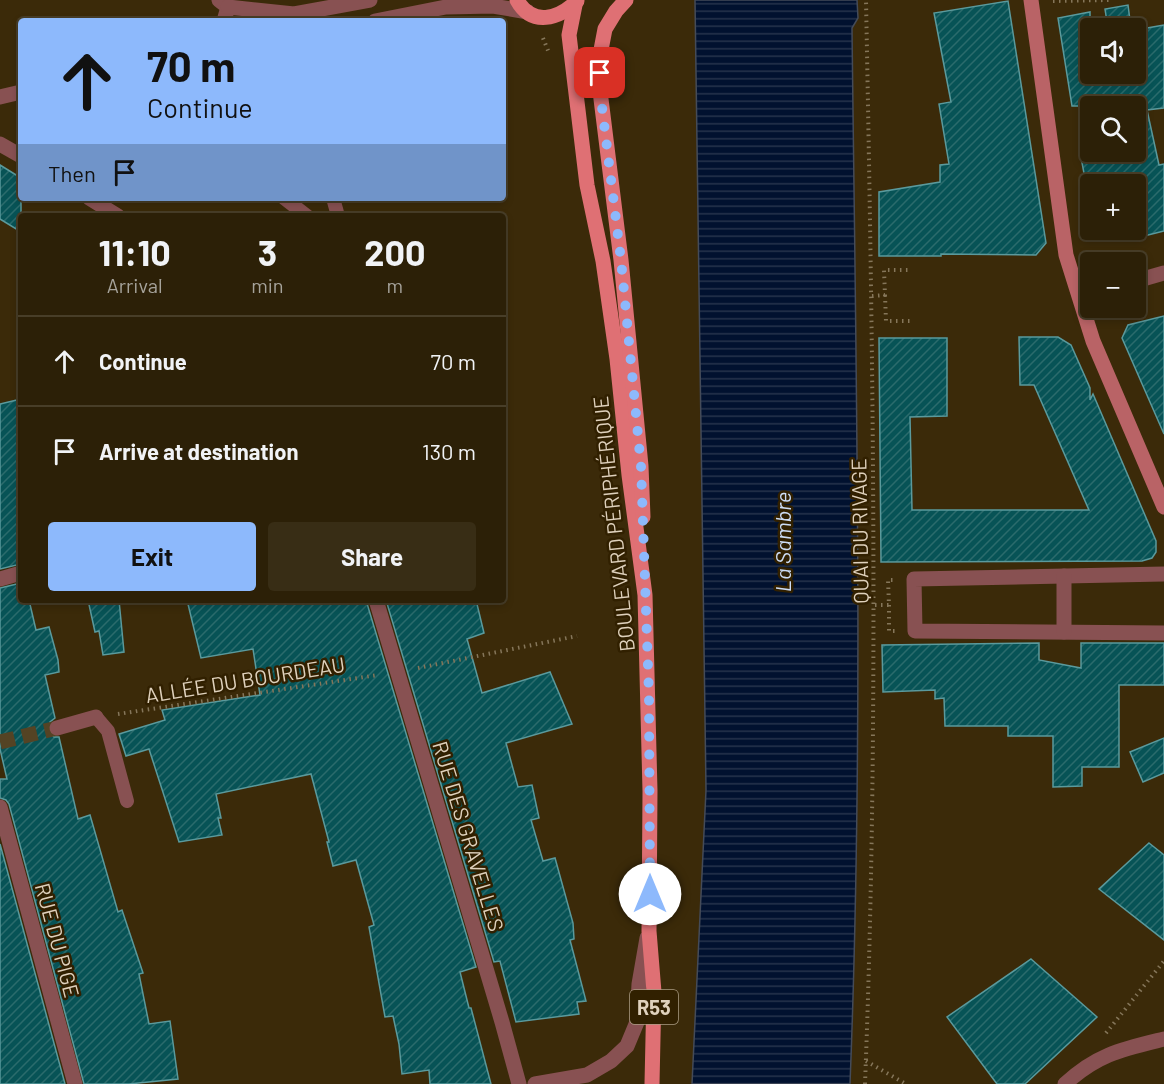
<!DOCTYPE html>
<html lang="en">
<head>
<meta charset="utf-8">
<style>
	body { margin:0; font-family:Barlow,sans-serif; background:#382d15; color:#f1f3f6; height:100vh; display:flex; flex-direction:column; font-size:22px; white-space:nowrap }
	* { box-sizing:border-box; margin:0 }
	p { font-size:20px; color:#a6a39b }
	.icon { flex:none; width:33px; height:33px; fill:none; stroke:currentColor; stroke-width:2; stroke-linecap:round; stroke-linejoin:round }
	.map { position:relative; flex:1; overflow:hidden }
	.drawer { position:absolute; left:18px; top:213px; width:488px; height:390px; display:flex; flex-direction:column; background:#2c2007; border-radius:6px; box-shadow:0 3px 9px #0003,0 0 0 2px #483e28 }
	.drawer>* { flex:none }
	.banner { position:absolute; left:18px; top:18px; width:488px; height:183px; border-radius:6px; box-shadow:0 3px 9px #0003,0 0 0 2px #483e28; background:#8db9fc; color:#111; overflow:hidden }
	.fabs { position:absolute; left:1080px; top:18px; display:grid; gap:12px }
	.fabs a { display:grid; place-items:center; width:66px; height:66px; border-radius:6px; background:#2c2007; box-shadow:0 3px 9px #0003,0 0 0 2px #483e28; font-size:30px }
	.pin { position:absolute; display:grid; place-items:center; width:51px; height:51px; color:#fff; margin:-26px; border-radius:12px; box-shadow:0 3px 9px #0006 }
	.me { position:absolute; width:66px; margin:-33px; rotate:0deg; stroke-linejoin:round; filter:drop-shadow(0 0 4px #0008) }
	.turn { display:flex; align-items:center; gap:21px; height:126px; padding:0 30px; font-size:27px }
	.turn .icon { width:78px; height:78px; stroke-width:2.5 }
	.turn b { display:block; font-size:42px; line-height:51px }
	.then { display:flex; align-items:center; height:57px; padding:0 30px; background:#0003; gap:12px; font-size:22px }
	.eta { display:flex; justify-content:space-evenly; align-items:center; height:102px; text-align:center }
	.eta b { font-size:36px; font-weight:700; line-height:42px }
	.action { display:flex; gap:12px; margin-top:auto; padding:12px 30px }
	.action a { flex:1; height:69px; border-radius:6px; background:#8db9fc; color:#111; font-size:24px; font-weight:700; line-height:69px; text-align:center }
	.action a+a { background:#382d15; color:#f1f3f6 }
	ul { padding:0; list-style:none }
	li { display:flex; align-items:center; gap:18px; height:90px; padding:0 30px; border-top:2px solid #483e28 }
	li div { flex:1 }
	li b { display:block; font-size:22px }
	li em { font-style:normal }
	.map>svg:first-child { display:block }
</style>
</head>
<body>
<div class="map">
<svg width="1164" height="1084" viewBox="0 0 1164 1084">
	<defs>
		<pattern id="water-rules" width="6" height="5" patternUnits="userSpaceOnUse" patternTransform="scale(1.5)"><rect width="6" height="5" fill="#01112f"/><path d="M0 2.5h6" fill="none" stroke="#26334b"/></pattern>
		<pattern id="building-hatch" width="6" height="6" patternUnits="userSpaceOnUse" patternTransform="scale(1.5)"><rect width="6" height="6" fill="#075356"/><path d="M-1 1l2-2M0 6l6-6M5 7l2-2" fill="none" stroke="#2b6b6c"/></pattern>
	</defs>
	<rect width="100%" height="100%" fill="#3b2a09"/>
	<path fill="url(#water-rules)" stroke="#444b59" stroke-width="1.5" d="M 695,0 L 857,0 L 858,18 L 852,28 C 856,380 864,732 850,1084 L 692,1084 L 706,790 Z"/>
	<g fill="url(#building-hatch)" stroke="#5a9a9d" stroke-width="1.5">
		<path d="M 1008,1 L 1046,243 L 1036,255 L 941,254 L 941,256 L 879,256 L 879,192 L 940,182 L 940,165 L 949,164 L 939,104 L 951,102 L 934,13 Z"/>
		<path d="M 1128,5 L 1131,28 L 1108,28 L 1105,9 Z"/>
		<path d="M 1090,12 L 1090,74 L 1136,74 L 1136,30 L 1164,25 L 1164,108 L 1147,110 L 1159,165 L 1164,164 L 1164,231 L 1136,238 L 1136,184 L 1086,184 L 1080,152 L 1136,152 L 1136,106 L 1072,106 L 1058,18 Z"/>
		<path d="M 0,165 L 21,178 L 21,232 L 0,219 Z"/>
		<path d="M 1164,316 L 1164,434 L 1122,338 L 1128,325 Z"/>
		<path d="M 1019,337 L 1058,337 L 1071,345 L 1090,388 L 1090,400 L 1093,394 L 1156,541 L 1156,552 L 1152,558 L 1142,561 L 881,562 L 879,338 L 947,338 L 947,416 L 910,417 L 912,510 L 1089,510 L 1034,385 L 1020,385 Z"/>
		<path d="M 21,399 L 21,564 L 0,569 L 0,404 Z"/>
		<path d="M 21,583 L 21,600 L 29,600 L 36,630 L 49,627 L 58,660 L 59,672 L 45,675 L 55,718 L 50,722 L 48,731 L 54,737 L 59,737 L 78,819 L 90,815 L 118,912 L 122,910 L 143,973 L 139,974 L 149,1024 L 170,1021 L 178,1079 L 129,1084 L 84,1084 L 9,804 L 6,800 L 0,798 L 0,779 L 7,779 L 0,749 L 0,588 Z"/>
		<path d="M 88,600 L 119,600 L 124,652 L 103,655 L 99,631 L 95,632 Z"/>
		<path d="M 187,600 L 366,600 L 476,967 L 460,972 L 469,1008 L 471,1008 L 491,1084 L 430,1084 L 429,1070 L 402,1074 L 399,1044 L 393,1016 L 385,1017 L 369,927 L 374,925 L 356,860 L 333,866 L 327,842 L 329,842 L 311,774 L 216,794 L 221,818 L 218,818 L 222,835 L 179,842 L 149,749 L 126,756 L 119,734 L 165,720 L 162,710 L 260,695 L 253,649 L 201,658 Z"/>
		<path d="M 386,600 L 476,600 L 484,633 L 467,639 L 482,693 L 550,672 L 572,724 L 506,743 L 518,787 L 532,785 L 539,818 L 531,820 L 543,861 L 555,858 L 573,923 L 574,939 L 570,940 L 586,1001 L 577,1002 L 579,1014 L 516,1022 L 500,961 L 494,962 Z"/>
		<path d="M 1039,643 L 1039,660 L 1081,668 L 1081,643 L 1164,643 L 1164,685 L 1119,685 L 1119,767 L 1082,767 L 1082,786 L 1053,787 L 1053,736 L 1008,736 L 1008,726 L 945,726 L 944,698 L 935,699 L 935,690 L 883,692 L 882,645 Z"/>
		<path d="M 1164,738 L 1164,773 L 1143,782 L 1130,752 Z"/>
		<path d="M 1149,843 L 1164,855 L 1164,940 L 1099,889 Z"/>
		<path d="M 0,844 L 65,1084 L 0,1084 Z"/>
		<path d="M 1031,959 L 1097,1017 L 1025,1084 L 997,1084 L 947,1017 Z"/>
	</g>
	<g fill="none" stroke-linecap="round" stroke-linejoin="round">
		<path stroke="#544324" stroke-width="15" stroke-dasharray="15 8" stroke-linecap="butt" d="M 0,742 L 57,728"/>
		<g stroke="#85765a" stroke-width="4" stroke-dasharray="1.5 4.5" stroke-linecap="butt">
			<path d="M 1053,1 L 1109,0"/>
			<path d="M 543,38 L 549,53"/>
			<path d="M 885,295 L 886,321 L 913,321"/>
			<path d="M 872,296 L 885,295 L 884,270 L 911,270"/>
			<path d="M 875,605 L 889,605 L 888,580 L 893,580"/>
			<path d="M 889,605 L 889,631 L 895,631"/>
			<path d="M 418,668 L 577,636"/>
			<path d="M 118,714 L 378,675"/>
			<path d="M 1106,1033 L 1164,961"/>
			<path d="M 866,1061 L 906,1084"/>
			<path d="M 865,1084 C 879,723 873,361 866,0"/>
		</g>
		<g stroke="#885152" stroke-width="14">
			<path d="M 284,198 L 307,216"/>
			<path d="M 333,198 L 338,216"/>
			<path d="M 96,717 L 108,731 L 127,801"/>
		</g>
		<g stroke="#885152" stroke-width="15">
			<path d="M 219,0 L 228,7 L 224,21"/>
			<path d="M 228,7 L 294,14 L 370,0"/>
			<path d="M 375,21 L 446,7 L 493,6 L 528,12"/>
			<path d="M 0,97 L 21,92"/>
			<path d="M 0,144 L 21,156"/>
			<path d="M 89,198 L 118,216"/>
			<path d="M 1136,281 L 1164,273"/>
			<path d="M 1164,574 L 914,579 L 915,631 L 1164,633"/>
			<path d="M 0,579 L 21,573"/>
			<path d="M 376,600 L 502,1022 L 519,1084"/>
			<path d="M 1064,632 L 1064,576"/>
			<path d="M 57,728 L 96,717"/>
			<path d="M 0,807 L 75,1084"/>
			<path d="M 535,1084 L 587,1075 L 611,1061 L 627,1046 L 637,1022 L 639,984 L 647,938"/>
			<path d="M 1065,1084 C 1097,1054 1123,1049 1164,1039"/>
		</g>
		<path stroke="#b96366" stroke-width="15" d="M 1031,0 L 1066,255 L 1093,341 L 1164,507"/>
		<g stroke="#df7074" stroke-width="15">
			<path d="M 517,0 C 532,27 559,19 577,1"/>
			<path d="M 576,0 L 569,35 L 587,185 L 603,261 L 617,359 L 629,475 L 645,595 L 650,791 L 649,931 L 654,992 L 652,1084"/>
			<path d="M 626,0 L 616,11 L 605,29 L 600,55 L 600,91 L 621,260 L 641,466 L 643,517"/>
		</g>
	</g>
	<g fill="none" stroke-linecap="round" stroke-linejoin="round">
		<path stroke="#8db9fc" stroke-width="10" stroke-dasharray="0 18" d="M 600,73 L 600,91 L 621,260 L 641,466 L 649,696 L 650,894"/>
	</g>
	<g text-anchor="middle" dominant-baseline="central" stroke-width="5" stroke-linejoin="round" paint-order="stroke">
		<rect fill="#312000" stroke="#ab9c84" stroke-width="1.5" x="630" y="990" width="48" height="34" rx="4.5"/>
		<g font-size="20" font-weight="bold" fill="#dfd1bc">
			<text x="654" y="1007">R53</text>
		</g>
		<g font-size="21" fill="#dfd1bc" stroke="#312000">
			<text transform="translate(613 524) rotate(-96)">BOULEVARD PÉRIPHÉRIQUE</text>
			<text transform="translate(859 531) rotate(-91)">QUAI DU RIVAGE</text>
			<text transform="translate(245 679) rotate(-9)">ALLÉE DU BOURDEAU</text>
			<text transform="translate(469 836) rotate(73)">RUE DES GRAVELLES</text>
			<text transform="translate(58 940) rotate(75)">RUE DU PIGE</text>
		</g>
		<g font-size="22" font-style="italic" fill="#ccdcf5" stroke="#312000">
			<text transform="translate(782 542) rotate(-90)">La Sambre</text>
		</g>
	</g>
</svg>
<div class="fabs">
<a><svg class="icon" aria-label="sound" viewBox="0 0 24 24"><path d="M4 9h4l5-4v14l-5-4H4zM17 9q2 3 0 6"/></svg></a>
<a><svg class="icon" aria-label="search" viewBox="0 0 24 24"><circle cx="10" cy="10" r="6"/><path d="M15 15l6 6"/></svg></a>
<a>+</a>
<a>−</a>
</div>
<div class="pin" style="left:600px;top:73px;background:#d93025"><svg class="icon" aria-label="arrive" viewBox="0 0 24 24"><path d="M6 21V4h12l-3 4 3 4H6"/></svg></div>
<svg class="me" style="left:650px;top:894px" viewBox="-20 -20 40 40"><circle r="19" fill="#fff"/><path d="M0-13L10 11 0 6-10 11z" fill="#8db9fc"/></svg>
<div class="banner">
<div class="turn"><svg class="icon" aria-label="ahead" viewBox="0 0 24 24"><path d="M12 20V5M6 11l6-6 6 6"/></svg><div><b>70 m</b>Continue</div></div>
<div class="then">Then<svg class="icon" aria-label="arrive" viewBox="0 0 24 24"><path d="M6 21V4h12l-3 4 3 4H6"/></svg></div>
</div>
<section class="drawer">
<div class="eta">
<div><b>11:10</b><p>Arrival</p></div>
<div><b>3</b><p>min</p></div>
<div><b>200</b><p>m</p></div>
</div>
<ul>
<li><svg class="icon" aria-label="ahead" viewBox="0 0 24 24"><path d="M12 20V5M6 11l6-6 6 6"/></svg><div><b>Continue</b></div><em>70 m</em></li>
<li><svg class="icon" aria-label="arrive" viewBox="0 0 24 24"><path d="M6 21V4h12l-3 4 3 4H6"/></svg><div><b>Arrive at destination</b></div><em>130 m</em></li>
</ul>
<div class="action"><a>Exit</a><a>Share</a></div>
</section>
</div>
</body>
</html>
